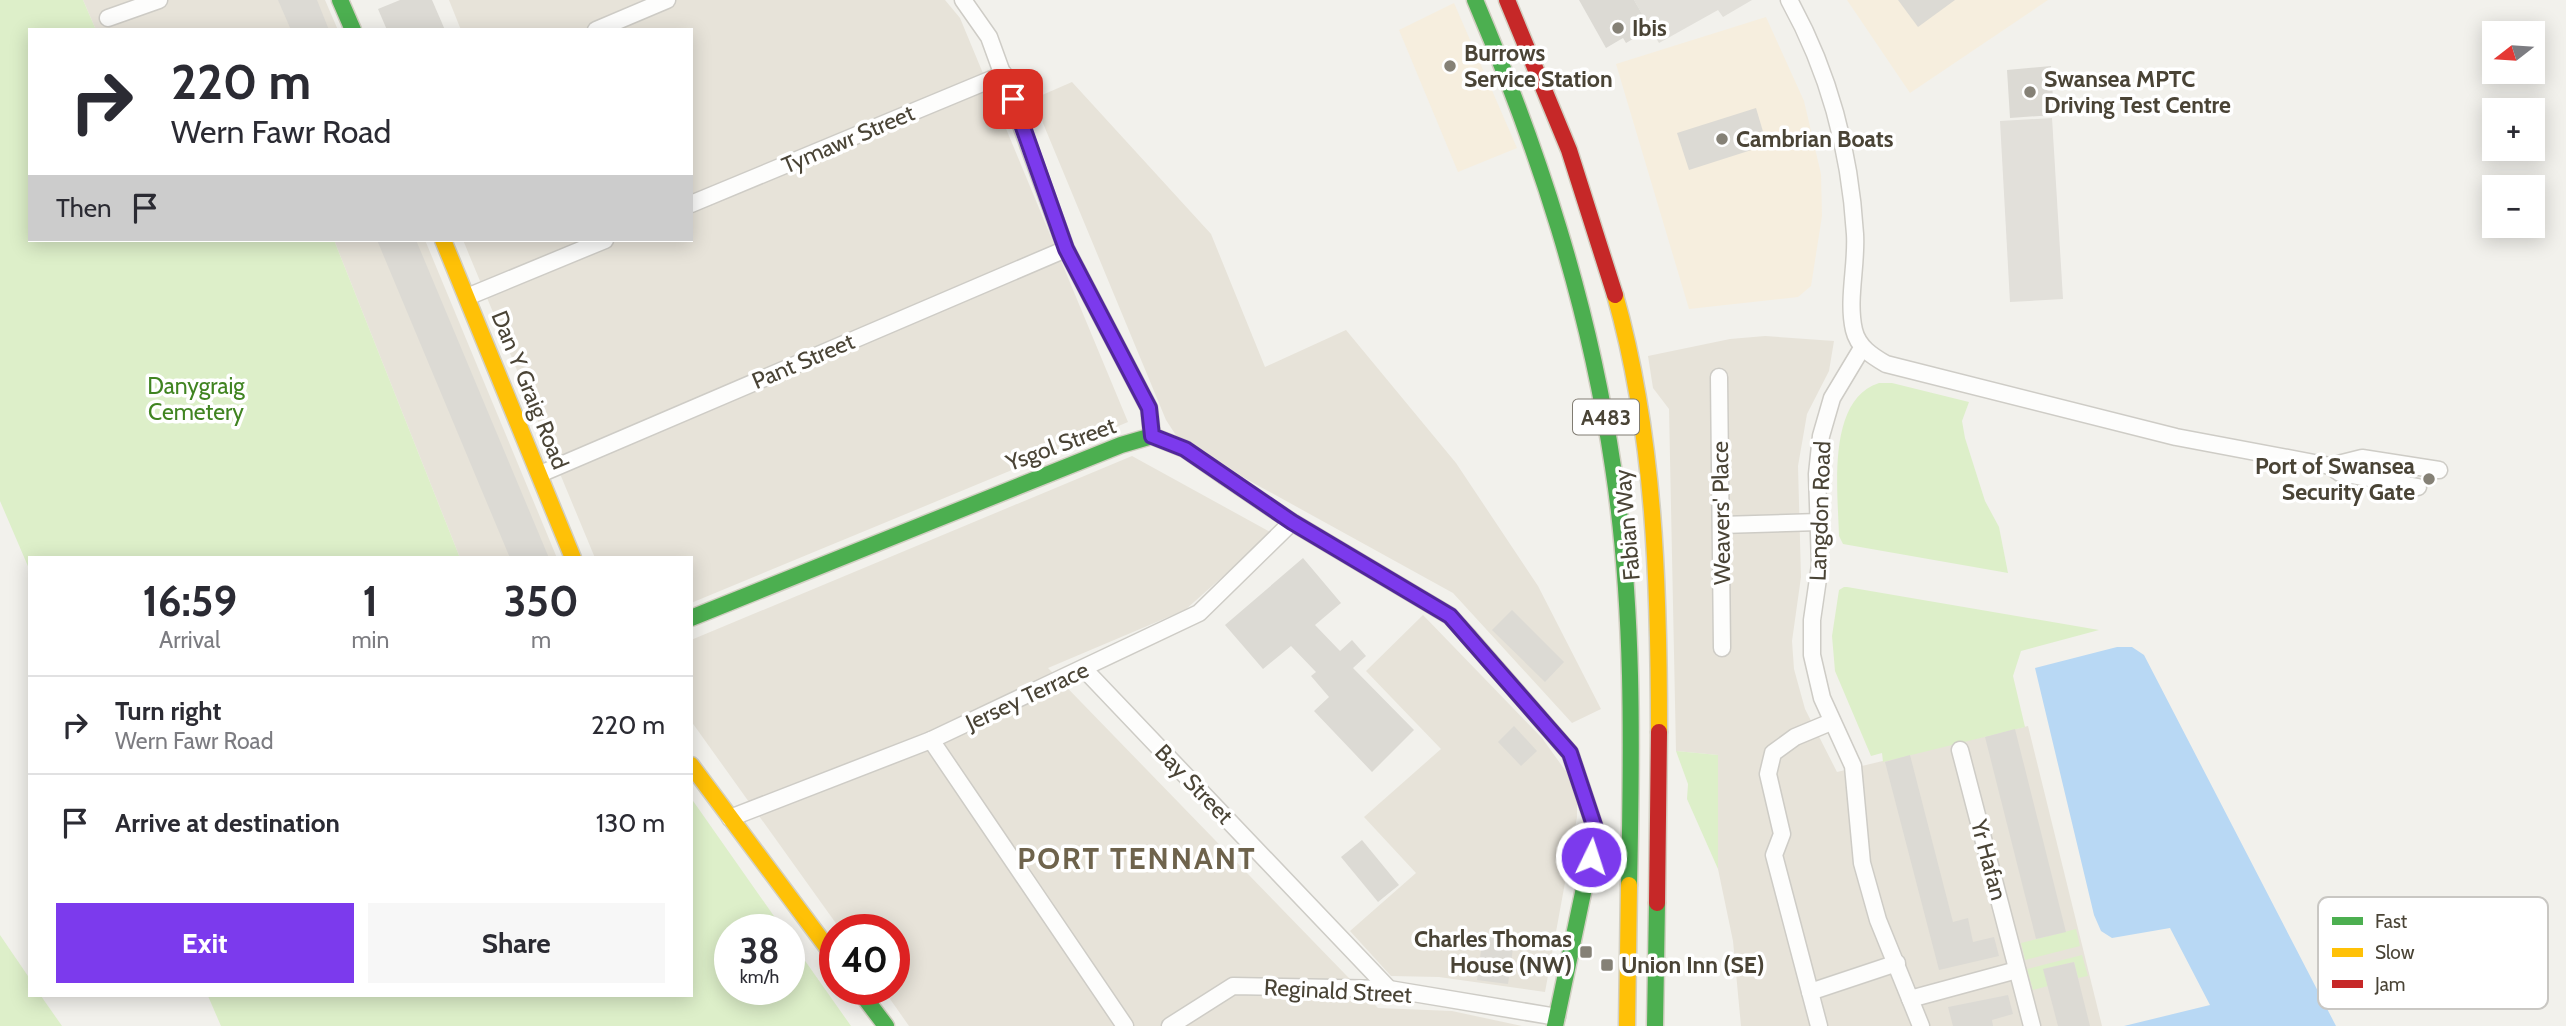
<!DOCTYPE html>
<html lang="en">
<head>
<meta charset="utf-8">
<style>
	body { margin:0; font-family:Cabin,sans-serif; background:#f7f7f7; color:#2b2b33; height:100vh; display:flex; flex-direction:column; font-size:26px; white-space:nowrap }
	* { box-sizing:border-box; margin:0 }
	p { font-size:23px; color:#7c7c81 }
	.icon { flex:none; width:38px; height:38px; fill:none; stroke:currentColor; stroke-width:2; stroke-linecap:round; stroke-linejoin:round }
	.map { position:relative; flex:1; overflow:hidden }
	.panel { position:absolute; left:28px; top:556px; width:665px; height:441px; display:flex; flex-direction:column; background:#fff; border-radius:0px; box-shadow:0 4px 18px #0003 }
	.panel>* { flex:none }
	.banner { position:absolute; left:28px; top:28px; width:665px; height:214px; border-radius:0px; box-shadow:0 4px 18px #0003; background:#fff; color:#2b2b33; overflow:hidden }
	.needle { width:46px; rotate:253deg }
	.tools { position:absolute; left:2482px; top:21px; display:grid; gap:14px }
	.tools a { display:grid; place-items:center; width:63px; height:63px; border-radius:0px; background:#fff; box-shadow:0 4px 18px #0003; font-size:35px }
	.speed { position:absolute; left:714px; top:914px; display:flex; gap:14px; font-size:35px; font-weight:700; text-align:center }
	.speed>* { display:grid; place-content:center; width:91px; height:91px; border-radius:50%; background:#fff; box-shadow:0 4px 18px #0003; line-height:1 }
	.speed small { font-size:18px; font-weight:400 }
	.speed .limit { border:10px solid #d22; background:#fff; color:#111 }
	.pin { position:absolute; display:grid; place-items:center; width:60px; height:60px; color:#fff; margin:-30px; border-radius:14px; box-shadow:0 4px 10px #0006 }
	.me { position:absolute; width:77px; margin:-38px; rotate:4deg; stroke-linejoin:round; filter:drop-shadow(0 0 5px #0008) }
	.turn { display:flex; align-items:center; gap:24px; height:147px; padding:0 28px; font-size:32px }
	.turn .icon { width:91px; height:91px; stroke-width:2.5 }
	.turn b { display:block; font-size:49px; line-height:60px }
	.then { display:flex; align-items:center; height:66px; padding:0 28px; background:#0003; gap:14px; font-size:26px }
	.eta { display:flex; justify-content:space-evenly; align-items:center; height:119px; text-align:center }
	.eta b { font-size:42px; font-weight:700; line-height:49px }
	.action { display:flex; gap:14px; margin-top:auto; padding:14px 28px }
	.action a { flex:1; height:80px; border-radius:0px; background:#7c3aed; color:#fff; font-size:28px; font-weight:700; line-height:80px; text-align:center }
	.action a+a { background:#f7f7f7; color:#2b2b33 }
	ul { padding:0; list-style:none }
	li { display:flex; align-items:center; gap:21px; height:98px; padding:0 28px; border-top:2px solid #e1e1e2 }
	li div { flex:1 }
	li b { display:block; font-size:26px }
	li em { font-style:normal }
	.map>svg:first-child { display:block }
</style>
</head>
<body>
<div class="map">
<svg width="2566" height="1026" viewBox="0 0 2566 1026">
	<rect width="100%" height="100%" fill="#f2f1ec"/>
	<g fill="#e7e3d9">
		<path d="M 83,0 L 325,0 L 338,30 L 96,30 Z"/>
		<path d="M 449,0 L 945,0 L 960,18 L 1128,422 L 691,603 L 691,558 L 595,558 L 463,240 L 691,240 L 691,30 L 461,30 Z"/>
		<path d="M 1072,82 L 1211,234 L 1265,367 L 1346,330 L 1456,463 L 1538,586 L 1601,709 L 1572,723 L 1453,593 L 1181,443 L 1166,420 L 1033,99 Z"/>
		<path d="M 334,240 L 425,240 L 557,558 L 460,558 Z"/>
		<path d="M 1765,336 L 1834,341 L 1829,371 L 1807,414 L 1798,466 L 1801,577 L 1792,641 L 1794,669 L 1805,709 L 1837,772 L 2028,726 L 2102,1026 L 1741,1026 L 1733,941 L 1718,869 L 1718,755 L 1676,751 L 1669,409 L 1653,388 L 1648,356 L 1730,339 Z"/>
		<path d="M 1132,456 L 1272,533 L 1185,610 L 1048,668 L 1378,1008 L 1452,1011 L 1522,1026 L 909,1026 L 883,989 L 894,989 L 894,929 L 840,929 L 691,721 L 691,640 Z"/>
		<path d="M 1423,615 L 1542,738 L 1570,777 L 1577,793 L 1577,817 L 1545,992 L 1439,977 L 1391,976 L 1350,931 L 1416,873 L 1364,817 L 1441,749 L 1366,671 Z"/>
	</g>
	<g fill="#f6eede">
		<path d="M 1847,0 L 2048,0 L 1910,93 Z"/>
		<path d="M 1454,3 L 1517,148 L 1458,172 L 1399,30 Z"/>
		<path d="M 1766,17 L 1804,101 L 1821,174 L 1822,216 L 1811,286 L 1798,297 L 1689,309 L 1616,64 Z"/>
	</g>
	<g fill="#e2e0da">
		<path d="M 1634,0 L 1752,0 L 1723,17 L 1718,10 L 1659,43 Z"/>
		<path d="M 2052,118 L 2063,299 L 2010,302 L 2000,121 Z"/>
	</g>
	<g fill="#ddefc9">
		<path d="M 0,0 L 83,0 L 96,30 L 30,30 L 30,240 L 334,240 L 460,558 L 30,558 L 30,571 L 0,501 Z"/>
		<path d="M 1879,383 L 1892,383 L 1969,402 L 1962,421 L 1965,438 L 1985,501 L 1999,527 L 2008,573 L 1843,544 L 1839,536 C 1838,492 1826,400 1879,383 Z"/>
		<path d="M 1844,587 L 1847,587 L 2099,630 L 2021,651 L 2013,676 L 2025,727 L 1883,762 L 1882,753 L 1871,756 L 1835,671 L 1832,636 L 1839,590 Z"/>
		<path d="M 1676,751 L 1718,755 L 1718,869 L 1687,799 L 1688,784 Z"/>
		<path d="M 691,798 L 783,929 L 730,929 L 730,989 L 789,989 L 789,938 L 851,1026 L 221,1026 L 208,996 L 691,996 Z"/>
		<path d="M 2076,929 L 2080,946 L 2025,960 L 2021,943 Z"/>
		<path d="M 0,935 L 30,979 L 30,996 L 41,996 L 62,1026 L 0,1026 Z"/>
		<path d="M 2082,955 L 2088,976 L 2078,978 L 2074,962 L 2044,969 L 2048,986 L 2033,990 L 2027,969 Z"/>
	</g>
	<path fill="#b8d8f4" d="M 2117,647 L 2132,647 L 2144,655 L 2336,1026 L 2124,1026 L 2210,1005 L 2170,928 L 2112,938 L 2101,931 L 2094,915 L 2035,668 Z"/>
	<g fill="#dcdad4">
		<path d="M 278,0 L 317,0 L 329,30 L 291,30 Z"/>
		<path d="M 400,0 L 432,0 L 445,30 L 387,30 L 378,9 Z"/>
		<path d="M 1579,0 L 1634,0 L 1645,19 L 1638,23 L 1643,33 L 1626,43 L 1623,38 L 1606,48 Z"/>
		<path d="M 1898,0 L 1955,0 L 1918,27 Z"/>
		<path d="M 2051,66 L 2054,115 L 2010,118 L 2007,70 Z"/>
		<path d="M 1756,108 L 1767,145 L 1689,170 L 1677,133 Z"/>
		<path d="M 377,240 L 416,240 L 549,558 L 510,558 Z"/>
		<path d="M 1303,558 L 1341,603 L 1315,625 L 1340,651 L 1352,640 L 1366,656 L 1353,668 L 1414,730 L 1372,772 L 1314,711 L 1329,697 L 1311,676 L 1316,672 L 1291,646 L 1263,669 L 1225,625 Z"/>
		<path d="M 1512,610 L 1564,662 L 1545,682 L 1492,630 Z"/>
		<path d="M 1514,726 L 1537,751 L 1521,766 L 1498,742 Z"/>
		<path d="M 2015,729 L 2066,932 L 2036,939 L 1985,737 Z"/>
		<path d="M 1910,755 L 1953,922 L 1968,918 L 1973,942 L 1994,937 L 1999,956 L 1939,970 L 1885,762 Z"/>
		<path d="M 1362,840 L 1399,885 L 1378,902 L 1341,857 Z"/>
		<path d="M 1483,936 L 1514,941 L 1508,984 L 1477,980 Z"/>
		<path d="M 2074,962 L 2090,1026 L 2058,1026 L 2043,969 Z"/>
		<path d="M 2008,995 L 2013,1014 L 1992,1020 L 1993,1026 L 1953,1026 L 1948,1007 Z"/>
	</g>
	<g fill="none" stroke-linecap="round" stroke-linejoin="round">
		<g stroke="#ceccc6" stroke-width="19">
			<g id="street">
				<path d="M 963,0 L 989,37 L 1066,249 L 1149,408 L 1152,436"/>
				<path d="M 1789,0 C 1829,72 1850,152 1855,234 C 1857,265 1847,300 1854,330 C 1858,347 1872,356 1886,364 L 2176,437 L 2330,466 L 2362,458 L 2439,470"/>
				<path d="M 108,18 L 159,0"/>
				<path d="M 596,30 L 667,0"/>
				<path d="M 691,204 L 1004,74"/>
				<path d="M 467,297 L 605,240"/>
				<path d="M 1862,348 L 1832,398 L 1821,436 L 1817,474 L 1820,565 L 1812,620 L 1812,655 L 1822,698 L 1853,766 L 1862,863 L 1878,920 L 1921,1026"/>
				<path d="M 1719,377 L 1722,648"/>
				<path d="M 2330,466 L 2340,473 L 2418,487"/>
				<path d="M 540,474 L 1066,249"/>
				<path d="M 1721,525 L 1819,522"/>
				<path d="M 1085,670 L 1389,989"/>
				<path d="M 931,740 L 1125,1026"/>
				<path d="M 1960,750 L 2032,1026"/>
				<path d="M 730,818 L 931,740 L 1199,613 L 1292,522"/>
				<path d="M 1810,992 L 1897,963"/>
				<path d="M 1910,999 L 2017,970"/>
				<path d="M 1170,1026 L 1233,986 L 1389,989 L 1557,1017"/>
				<path d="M 1819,1026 L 1774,855 L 1782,834 L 1768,774 L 1773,753 L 1795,737 L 1831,722"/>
			</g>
		</g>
		<g stroke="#d2cfc2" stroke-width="19">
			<g id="fast">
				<path d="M 340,0 L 353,30"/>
				<path d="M 1475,0 C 1539,151 1589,304 1613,467 C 1634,605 1632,746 1629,885"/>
				<path d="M 691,618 L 1121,445 L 1152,436 L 1185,449 L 1224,476"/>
				<path d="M 1468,636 L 1570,753 L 1596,831 L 1555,1026"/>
				<path d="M 858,989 L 886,1026"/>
				<path d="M 1655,1026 L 1657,903"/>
			</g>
		</g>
		<g stroke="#d2cfc2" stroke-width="19">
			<g id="slow">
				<path d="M 443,240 L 573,558"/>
				<path d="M 1615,295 C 1655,435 1659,587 1659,732"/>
				<path d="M 1224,476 L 1292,522 L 1450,616 L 1468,636"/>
				<path d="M 691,765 L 835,958"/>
				<path d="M 1627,1026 L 1629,885"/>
			</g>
		</g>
		<g stroke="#d2cfc2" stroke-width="19">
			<g id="jam">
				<path d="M 1507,0 L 1569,150 L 1615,295"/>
				<path d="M 1657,903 L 1659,732"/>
			</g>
		</g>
		<use href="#street" stroke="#fdfdfc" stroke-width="16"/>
		<use href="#fast" stroke="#4caf50" stroke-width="16"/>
		<use href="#slow" stroke="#ffc107" stroke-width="16"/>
		<use href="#jam" stroke="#c62828" stroke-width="16"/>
	</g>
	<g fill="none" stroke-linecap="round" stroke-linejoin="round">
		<g stroke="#51269a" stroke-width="18">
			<path id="route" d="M 1013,99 L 1066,249 L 1149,408 L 1152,436 L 1185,449 L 1292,522 L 1450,616 L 1570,753 L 1596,831 L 1591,857"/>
		</g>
		<use href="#route" stroke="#7c3aed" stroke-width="12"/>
	</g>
	<g fill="#858176" stroke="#fff" stroke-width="2.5">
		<circle cx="1618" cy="28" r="7"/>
		<circle cx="1450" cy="66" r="7"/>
		<circle cx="2030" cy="92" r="7"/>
		<circle cx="1722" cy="139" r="7"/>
		<circle cx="2429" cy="479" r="7"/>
		<rect x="1579" y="945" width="14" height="14" rx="3.5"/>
		<rect x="1600" y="958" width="14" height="14" rx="3.5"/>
	</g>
	<g text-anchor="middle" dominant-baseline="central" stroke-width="7" stroke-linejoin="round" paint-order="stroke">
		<rect fill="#fff" stroke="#807c72" stroke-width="2" x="1573" y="399.5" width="66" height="35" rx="5"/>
		<g font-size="21" font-weight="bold" fill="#4a4436">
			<text x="1606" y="417">A483</text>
		</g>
		<g font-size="23" font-weight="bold" fill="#4a4436" stroke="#fff" text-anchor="start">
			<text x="1632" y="28">Ibis</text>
			<text x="1464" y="53">Burrows<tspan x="1464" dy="26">Service Station</tspan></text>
			<text x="2044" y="79">Swansea MPTC<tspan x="2044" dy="26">Driving Test Centre</tspan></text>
			<text x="1736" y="139">Cambrian Boats</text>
			<text x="2415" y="466" text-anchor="end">Port of Swansea<tspan x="2415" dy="26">Security Gate</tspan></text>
			<text x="1572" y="939" text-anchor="end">Charles Thomas<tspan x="1572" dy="26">House (NW)</tspan></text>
			<text x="1621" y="965">Union Inn (SE)</text>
		</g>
		<g font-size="23" fill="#4a4436" stroke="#fff">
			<text transform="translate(848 139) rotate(-23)">Tymawr Street</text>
			<text transform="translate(803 361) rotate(-23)">Pant Street</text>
			<text transform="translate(530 390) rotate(68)">Dan Y Graig Road</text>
			<text transform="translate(1061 444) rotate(-20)">Ysgol Street</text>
			<text transform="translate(1820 511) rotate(-88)">Langdon Road</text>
			<text transform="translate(1721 513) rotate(-91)">Weavers' Place</text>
			<text transform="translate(1627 525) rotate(-95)">Fabian Way</text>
			<text transform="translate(1027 696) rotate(-25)">Jersey Terrace</text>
			<text transform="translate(1194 784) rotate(46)">Bay Street</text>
			<text transform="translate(1989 860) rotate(75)">Yr Hafan</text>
			<text transform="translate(1338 991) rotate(3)">Reginald Street</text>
		</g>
		<g font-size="23" fill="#408421" stroke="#fff">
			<text x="196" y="386">Danygraig<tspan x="196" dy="26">Cemetery</tspan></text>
		</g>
		<g font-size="30" font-weight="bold" letter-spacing="2" fill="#6e634c" stroke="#fff">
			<text x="1137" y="858">PORT TENNANT</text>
		</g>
	</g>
	<rect x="2318" y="897" width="230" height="112" rx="10" fill="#fff" stroke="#c9c7c3" stroke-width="2"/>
	<rect x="2332" y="917" width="31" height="8" fill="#4caf50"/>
	<rect x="2332" y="948" width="31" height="9" fill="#ffc107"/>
	<rect x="2332" y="980" width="31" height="8" fill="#c62828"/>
	<g font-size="19" fill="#4a4436">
		<text x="2375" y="928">Fast</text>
		<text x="2375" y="959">Slow</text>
		<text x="2375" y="991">Jam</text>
	</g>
</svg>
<div class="tools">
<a><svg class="needle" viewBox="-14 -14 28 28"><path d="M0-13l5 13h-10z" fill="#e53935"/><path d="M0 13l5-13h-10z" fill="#7c7c81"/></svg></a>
<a>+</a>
<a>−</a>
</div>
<div class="speed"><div>38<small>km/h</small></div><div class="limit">40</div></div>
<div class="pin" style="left:1013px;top:99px;background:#d93025"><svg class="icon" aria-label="arrive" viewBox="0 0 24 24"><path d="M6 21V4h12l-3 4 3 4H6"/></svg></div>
<svg class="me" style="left:1591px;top:857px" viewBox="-20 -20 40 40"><circle r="17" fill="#7c3aed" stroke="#fff" stroke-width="3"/><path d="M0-11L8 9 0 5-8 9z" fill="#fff"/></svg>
<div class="banner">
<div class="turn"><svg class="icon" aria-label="right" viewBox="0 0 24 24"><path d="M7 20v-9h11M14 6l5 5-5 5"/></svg><div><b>220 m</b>Wern Fawr Road</div></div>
<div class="then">Then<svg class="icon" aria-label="arrive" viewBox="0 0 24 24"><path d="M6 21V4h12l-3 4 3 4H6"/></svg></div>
</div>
<section class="panel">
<div class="eta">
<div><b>16:59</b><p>Arrival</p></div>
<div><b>1</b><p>min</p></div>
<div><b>350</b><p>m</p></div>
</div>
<ul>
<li><svg class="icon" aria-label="right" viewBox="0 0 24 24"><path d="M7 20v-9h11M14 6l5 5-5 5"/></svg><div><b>Turn right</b><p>Wern Fawr Road</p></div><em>220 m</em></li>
<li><svg class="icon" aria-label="arrive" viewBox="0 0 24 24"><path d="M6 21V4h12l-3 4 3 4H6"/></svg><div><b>Arrive at destination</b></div><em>130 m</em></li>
</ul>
<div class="action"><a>Exit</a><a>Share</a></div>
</section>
</div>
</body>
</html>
